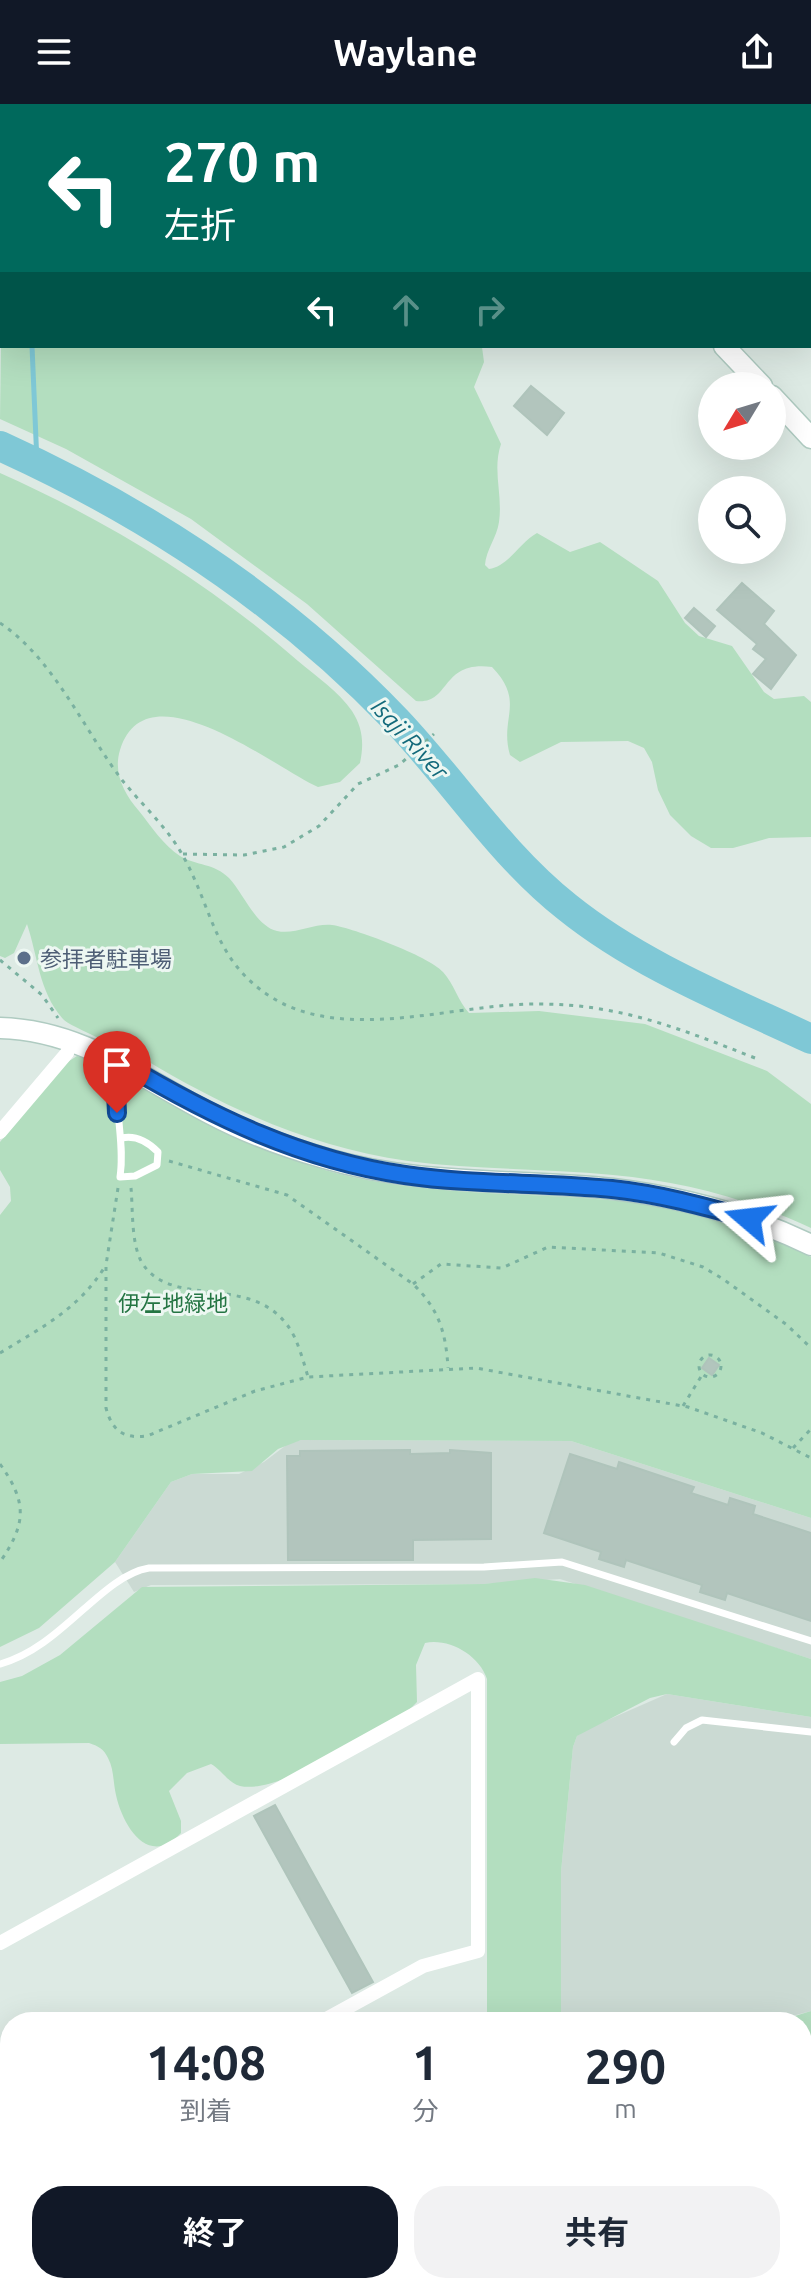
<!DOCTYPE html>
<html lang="ja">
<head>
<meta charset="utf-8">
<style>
	body { margin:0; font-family:Ubuntu,"Noto Sans JP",sans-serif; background:#f2f2f3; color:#1f2937; height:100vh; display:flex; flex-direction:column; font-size:30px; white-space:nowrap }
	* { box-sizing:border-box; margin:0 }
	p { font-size:26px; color:#747a83 }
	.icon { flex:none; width:44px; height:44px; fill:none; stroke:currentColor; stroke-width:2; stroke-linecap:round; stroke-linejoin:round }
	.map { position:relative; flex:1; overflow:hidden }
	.sheet { position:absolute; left:0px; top:1908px; width:812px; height:282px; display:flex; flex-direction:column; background:#fff; border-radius:32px 32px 0 0; box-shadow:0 8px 32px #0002 }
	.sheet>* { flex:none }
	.guide { position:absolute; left:0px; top:0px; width:812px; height:244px; box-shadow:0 8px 32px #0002; background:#00695c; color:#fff; overflow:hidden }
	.needle { width:52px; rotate:232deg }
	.buttons { position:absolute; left:698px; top:268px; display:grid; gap:16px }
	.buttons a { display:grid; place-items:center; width:88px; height:88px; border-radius:50%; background:#fff; box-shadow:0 8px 32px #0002; font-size:40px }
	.pin { position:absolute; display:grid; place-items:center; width:68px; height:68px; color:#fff; margin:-82px -34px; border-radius:50% 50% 50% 0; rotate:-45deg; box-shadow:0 0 8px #0007 }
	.pin .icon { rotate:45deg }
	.me { position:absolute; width:88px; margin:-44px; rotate:287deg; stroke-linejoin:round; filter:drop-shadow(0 0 6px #0008) }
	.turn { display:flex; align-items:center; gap:28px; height:168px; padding:0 32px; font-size:36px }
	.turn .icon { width:104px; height:104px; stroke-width:2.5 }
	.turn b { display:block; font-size:56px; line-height:68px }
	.lanes { display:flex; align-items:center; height:76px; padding:0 32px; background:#0003; justify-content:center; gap:40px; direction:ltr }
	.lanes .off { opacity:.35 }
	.eta { display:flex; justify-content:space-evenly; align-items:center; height:136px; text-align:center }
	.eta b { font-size:48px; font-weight:700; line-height:56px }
	.button { display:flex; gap:16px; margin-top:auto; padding:16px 32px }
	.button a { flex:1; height:92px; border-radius:32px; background:#111827; color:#fff; font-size:32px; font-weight:700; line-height:92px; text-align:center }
	.button a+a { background:#f2f2f3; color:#1f2937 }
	header { display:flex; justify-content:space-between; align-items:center; height:104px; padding:0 32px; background:#111827; color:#fff; font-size:36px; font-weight:700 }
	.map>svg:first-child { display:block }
</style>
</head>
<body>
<header><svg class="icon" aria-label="menu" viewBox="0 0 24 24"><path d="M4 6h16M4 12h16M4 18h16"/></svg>Waylane<svg class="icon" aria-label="share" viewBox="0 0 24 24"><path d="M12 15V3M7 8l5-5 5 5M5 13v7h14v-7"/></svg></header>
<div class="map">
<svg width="811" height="2189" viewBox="0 0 811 2189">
	<rect width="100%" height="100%" fill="#ddeae4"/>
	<g fill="#cbdad3">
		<path d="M 301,1336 L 571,1337 L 811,1414 L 811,1555 L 560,1475 L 484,1480 L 151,1481 L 134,1488 L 115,1458 L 171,1378 L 192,1370 L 239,1370 L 264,1358 L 289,1339 Z"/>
		<path d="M 667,1590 L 811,1613 L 811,1907 L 769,1918 L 561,1918 L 561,1768 L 573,1643 L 577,1632 L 587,1625 Z"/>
		<path d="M 226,2180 L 274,2180 L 279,2189 L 210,2189 Z"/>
	</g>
	<g fill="#b3debf">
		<path d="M 58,0 L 193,0 L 194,2 L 61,2 Z"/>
		<path d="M 2,161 L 2,242 L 482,243 L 484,258 L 474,283 L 501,340 C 492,366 503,391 499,418 C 497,433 486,446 485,461 L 489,465 C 508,463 520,438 537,429 L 570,448 L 600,438 L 658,477 L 685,519 L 699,532 L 732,542 L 764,588 L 774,595 L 804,592 L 811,598 L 811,733 L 769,734 L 733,744 L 711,744 L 691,732 L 670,711 L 658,686 L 652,658 L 644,644 L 628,637 L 561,638 L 520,658 L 510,651 C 499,614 526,598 492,563 C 440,556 451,601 416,597 L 307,500 L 191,415 L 66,345 L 0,315 Z"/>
		<path d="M 0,369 C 108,417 209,479 298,557 C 316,572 339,588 352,607 C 363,624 364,640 360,659 L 340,678 L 318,683 C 275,664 146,560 120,646 C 113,669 124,690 139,707 C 151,722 164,742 180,752 C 197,762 214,759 229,774 C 243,789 256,822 277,827 C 295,831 314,819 332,821 C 353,824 429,852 443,868 C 454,880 458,897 469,909 L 539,907 L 645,920 L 767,967 L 811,1000 L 811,1124 C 749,1095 681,1077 613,1071 C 545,1064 476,1066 408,1057 C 311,1043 227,1005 144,955 C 128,946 70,923 63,915 C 39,888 38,853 27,820 L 14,849 L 5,854 L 0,852 Z"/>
		<path d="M 77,952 L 91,956 C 182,1004 265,1057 367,1076 C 447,1091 528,1089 608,1096 C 678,1102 748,1122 811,1153 L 811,1414 L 571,1337 L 301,1336 L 278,1345 L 252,1367 L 192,1370 L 171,1378 L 115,1458 L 39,1524 L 0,1543 L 0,1111 L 11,1097 L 10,1083 L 0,1066 L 0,1038 L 66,959 Z"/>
		<path d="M 535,1474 L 585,1481 L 811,1555 L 811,1613 L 667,1590 L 650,1594 L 577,1632 L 573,1643 L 561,1768 L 561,1918 L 487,1918 L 487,1575 C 479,1551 449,1534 425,1539 L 416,1561 L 417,1598 L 408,1607 C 371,1627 281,1691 240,1682 C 228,1679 222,1666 211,1660 L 187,1669 L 169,1687 L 181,1717 L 181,1729 C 149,1764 123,1723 116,1691 C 113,1678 114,1665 108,1654 C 104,1645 98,1642 89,1639 L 0,1640 L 0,1578 L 22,1572 L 60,1551 L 142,1483 L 484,1480 Z"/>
		<path d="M 811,1907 L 811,2144 L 802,2148 L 802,1918 L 776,1918 Z"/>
		<path d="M 474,2180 L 569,2180 L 569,2189 L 478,2189 Z"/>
	</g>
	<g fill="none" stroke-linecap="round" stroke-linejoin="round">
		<g stroke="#7fc8d6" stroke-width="5">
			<path d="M 24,0 L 24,2"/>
			<path d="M 32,242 L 37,359"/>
			<path d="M 10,1967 L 10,1966"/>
			<path d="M 802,2044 L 811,2046"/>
			<path d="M 131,2180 L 136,2189"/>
			<path d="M 174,2189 L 188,2180"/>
		</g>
		<path stroke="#7fc8d6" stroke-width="30" d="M 0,342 C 148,409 283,498 396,616 C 454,677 500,750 567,803 C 639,861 728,896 811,935"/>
	</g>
	<g fill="#b2c5bd" stroke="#afc4bb" stroke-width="2">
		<path d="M 531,282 L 564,309 L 547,331 L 514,302 Z"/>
		<path d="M 742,479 L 774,507 L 764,520 L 796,551 L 771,585 L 753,570 L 766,555 L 753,545 L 757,540 L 717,506 Z"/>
		<path d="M 694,504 L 715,522 L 706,533 L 685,514 Z"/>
		<path d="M 709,1254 L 719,1261 L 712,1271 L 702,1264 Z"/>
		<path d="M 410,1346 L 410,1350 L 450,1349 L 450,1346 L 491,1349 L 491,1435 L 413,1436 L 413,1456 L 288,1456 L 287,1352 L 300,1352 L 300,1347 Z"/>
		<path d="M 570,1350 L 617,1365 L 619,1358 L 694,1383 L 691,1389 L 728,1401 L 730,1394 L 755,1402 L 753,1410 L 811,1429 L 811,1517 L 727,1489 L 725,1496 L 700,1488 L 702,1481 L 626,1456 L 624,1463 L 599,1455 L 601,1448 L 544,1429 Z"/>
		<path d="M 275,1701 L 373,1878 L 352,1889 L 254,1712 Z"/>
	</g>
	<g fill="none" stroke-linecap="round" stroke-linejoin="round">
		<g stroke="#afcbc1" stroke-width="23">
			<g id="secondary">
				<path d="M 583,0 L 584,2"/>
				<path d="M 724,242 L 762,282"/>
				<path d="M 772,292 L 811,334"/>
				<path d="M 0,924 C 82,926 141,974 211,1010 C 247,1029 285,1043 324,1054 C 418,1082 516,1075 613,1085 C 681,1093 749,1111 811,1141"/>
			</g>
		</g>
		<g stroke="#7ab1a0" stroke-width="3" stroke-dasharray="4 6" stroke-linecap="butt">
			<path d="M 770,0 L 771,2"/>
			<path d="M 254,2 L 255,0"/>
			<path d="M 498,2 L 498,0"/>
			<path d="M 728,2 L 737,0"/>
			<path d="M 810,131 L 811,134"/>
			<path d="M 810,148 L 811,148"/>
			<path d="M 0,519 C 54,555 84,626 122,676 C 142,701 168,724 183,752 C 213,805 213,856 271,893 C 346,940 455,899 539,900 C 620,900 681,925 755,954"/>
			<path d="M 183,750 L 244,751 L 284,743 L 319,722 L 358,680 L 399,661 L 434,630"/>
			<path d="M 0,856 L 42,891 L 58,914"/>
			<path d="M 169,1057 L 287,1091 L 413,1180 C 439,1205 446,1229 448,1264"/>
			<path d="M 118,1084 L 106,1161 L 106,1304 C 112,1327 124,1335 147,1332 L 255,1287 L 308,1273 L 476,1264 L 688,1303 L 762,1329 L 811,1354"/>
			<path d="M 131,1084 C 133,1106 131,1137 141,1157 C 170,1209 259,1164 294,1232 C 300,1245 304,1259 308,1273"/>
			<path d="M 413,1180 L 441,1160 L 502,1164 L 548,1143 L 659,1149 L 703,1163 L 723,1175 L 787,1221 L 811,1244"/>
			<path d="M 0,1249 C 44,1222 79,1205 106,1161"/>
			<circle cx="710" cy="1262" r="11"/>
			<path d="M 683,1302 L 702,1271"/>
			<path d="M 793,1344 L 811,1325"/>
			<path d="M 0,1360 C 27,1398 27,1419 0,1458"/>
		</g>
		<g stroke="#fff" stroke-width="7">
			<path d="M 122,1034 C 136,1031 148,1038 158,1048 L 157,1061 L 135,1072 L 120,1073 C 126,1034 110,1000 123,963"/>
			<path d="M 0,1560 C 61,1544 101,1472 149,1464 L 484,1463 L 562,1458 L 811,1537"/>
			<path d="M 674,1638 L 686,1624 L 702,1616 L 811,1628"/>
		</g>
		<g stroke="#fff" stroke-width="14">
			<path d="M 234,0 L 236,2"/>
			<path d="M 0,1028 L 67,949 L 72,936"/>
			<path d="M 0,1839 L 478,1575 L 478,1847 L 423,1862 L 321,1918"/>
			<path d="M 0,1967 L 10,1986"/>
			<path d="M 0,2093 L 10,2088"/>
			<path d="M 117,2180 L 122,2189"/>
			<path d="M 300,2189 L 317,2180"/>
		</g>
		<use href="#secondary" stroke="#fff" stroke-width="20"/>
	</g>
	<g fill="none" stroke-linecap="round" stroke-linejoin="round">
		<g stroke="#114b97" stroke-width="20">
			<path id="route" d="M 117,1009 L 116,988 L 124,960 C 213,1013 302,1056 405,1071 C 473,1081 543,1078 612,1085 C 659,1090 704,1102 749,1115"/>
		</g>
		<use href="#route" stroke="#1a73e8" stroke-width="14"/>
	</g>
	<circle fill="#5c6f8a" stroke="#edf7f2" stroke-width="3" cx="24" cy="854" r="8"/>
	<g text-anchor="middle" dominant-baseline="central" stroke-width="6" stroke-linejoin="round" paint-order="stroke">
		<g font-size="22" fill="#4e5e75" stroke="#edf7f2" text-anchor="start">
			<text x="40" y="854">参拝者駐車場</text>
		</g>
		<g font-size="22" fill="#247543" stroke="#edf7f2">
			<text x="173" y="1198">伊左地緑地</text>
		</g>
		<g font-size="24" font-style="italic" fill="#136a7b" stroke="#edf7f2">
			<text transform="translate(410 635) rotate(47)">Isaji River</text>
		</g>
	</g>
</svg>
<div class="buttons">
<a><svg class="needle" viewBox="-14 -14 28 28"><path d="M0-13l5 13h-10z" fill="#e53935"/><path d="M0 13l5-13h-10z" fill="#747a83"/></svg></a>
<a><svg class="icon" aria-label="search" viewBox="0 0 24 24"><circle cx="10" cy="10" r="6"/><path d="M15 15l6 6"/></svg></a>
</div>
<div class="pin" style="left:117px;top:1009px;background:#d93025"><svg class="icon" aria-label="arrive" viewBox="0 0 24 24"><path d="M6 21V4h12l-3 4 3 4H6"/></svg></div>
<svg class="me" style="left:749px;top:1115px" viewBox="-20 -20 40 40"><path d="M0-17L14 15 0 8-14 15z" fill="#1a73e8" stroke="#fff" stroke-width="4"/></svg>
<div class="guide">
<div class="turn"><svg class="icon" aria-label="left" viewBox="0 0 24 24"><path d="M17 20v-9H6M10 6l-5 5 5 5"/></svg><div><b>270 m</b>左折</div></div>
<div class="lanes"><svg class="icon" aria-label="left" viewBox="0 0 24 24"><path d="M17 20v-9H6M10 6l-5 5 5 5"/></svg><svg class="icon off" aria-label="ahead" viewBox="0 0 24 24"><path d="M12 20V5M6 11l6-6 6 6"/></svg><svg class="icon off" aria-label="right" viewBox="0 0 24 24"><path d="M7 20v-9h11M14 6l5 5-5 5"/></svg></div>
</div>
<section class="sheet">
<div class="eta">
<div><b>14:08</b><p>到着</p></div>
<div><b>1</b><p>分</p></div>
<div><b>290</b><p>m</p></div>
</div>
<div class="button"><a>終了</a><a>共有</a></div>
</section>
</div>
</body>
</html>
